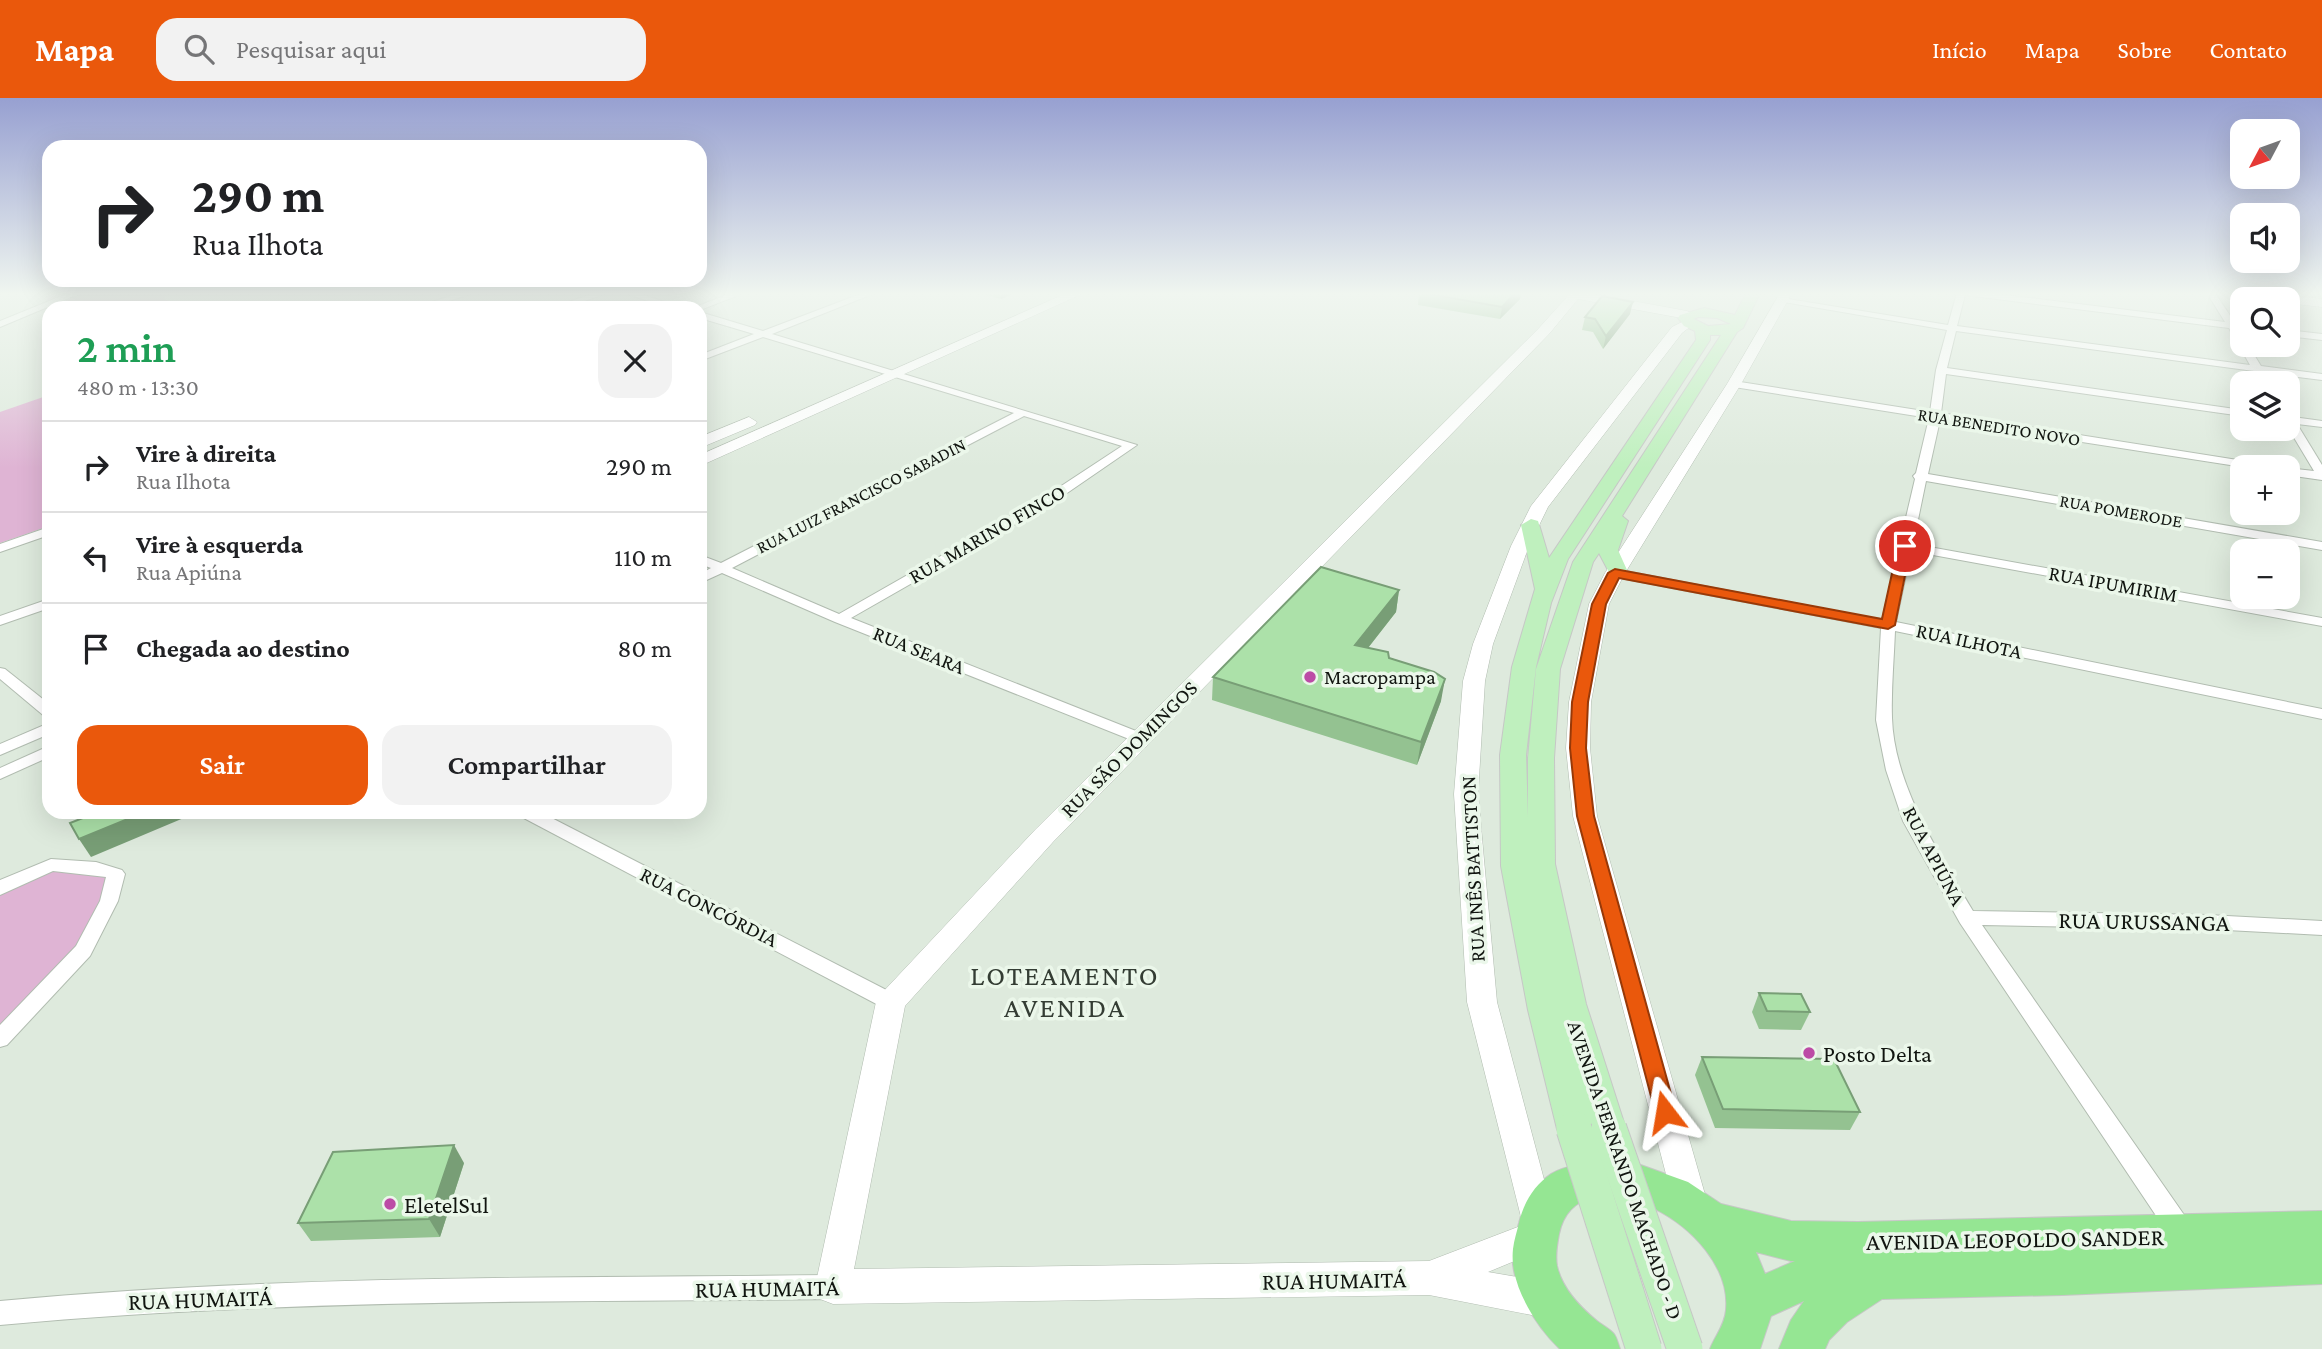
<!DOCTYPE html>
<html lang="pt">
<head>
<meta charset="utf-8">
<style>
	body { margin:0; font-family:"Crimson Pro",serif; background:#f2f2f2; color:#202124; height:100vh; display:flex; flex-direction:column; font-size:26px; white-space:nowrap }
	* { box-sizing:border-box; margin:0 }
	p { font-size:23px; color:#757577 }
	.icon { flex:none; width:38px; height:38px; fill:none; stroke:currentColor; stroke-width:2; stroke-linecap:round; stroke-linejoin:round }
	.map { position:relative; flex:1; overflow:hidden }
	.panel { position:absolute; left:42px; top:203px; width:665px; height:518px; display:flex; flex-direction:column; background:#fff; border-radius:21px; box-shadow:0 7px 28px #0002 }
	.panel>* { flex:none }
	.banner { position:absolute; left:42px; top:42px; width:665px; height:147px; border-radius:21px; box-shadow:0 7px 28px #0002; background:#fff; color:#202124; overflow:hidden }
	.needle { width:46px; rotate:229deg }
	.controls { position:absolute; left:2230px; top:21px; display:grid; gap:14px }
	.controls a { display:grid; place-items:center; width:70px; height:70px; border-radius:14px; background:#fff; box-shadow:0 7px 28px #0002; font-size:35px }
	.pin { position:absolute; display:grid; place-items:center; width:60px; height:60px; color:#fff; margin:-30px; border:4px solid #fff; border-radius:50%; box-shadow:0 2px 7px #0007 }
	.me { position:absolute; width:77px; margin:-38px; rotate:346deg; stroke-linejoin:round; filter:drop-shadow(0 0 5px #0008) }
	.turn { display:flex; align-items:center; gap:24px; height:147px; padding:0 35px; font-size:32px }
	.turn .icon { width:91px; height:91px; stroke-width:2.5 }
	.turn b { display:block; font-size:49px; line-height:60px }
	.round { display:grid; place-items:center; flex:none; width:74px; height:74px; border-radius:21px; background:#f2f2f2 }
	.overview { display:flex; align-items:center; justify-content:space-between; height:119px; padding:0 35px }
	h1 { font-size:42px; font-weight:600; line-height:52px; color:#1e9e55 }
	.cta { display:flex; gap:14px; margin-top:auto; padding:14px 35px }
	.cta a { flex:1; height:80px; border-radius:21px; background:#ea580c; color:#fff; font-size:28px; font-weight:600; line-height:80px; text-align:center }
	.cta a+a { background:#f2f2f2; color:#202124 }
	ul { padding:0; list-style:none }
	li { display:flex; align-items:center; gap:21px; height:91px; padding:0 35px; border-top:2px solid #e0e0e0 }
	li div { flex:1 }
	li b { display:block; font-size:26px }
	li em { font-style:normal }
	header { display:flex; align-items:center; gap:42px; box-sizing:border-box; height:98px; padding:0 35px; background:#ea580c; color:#fff }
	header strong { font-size:33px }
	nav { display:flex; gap:38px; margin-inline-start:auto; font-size:24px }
	.search { width:490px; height:63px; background:#f2f2f2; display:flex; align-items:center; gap:18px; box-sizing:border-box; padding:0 24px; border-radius:21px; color:#757577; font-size:26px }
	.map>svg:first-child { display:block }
</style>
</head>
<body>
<header>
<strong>Mapa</strong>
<div class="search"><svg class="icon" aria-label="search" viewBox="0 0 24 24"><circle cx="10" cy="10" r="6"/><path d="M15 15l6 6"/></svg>Pesquisar aqui</div>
<nav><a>Início</a><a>Mapa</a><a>Sobre</a><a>Contato</a></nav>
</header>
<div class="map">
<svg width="2322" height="1251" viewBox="0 0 2322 1251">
	<rect width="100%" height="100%" fill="#deeadd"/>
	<g fill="#dfb4d4">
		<path d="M 52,195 L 170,195 L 163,201 L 179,206 L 177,210 L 141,207 L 49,207 L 46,199 Z"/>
		<path d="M 49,297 L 49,428 L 0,445 L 0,314 Z"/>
		<path d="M 51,767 L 116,776 L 83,853 L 0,941 L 0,790 Z"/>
	</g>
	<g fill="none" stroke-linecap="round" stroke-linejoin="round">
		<g stroke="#b1bcb0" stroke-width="2">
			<g id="street">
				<path d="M 69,195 L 81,195 L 0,229 L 0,223 Z"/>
				<path d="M 459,195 L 473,195 L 428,210 L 414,210 Z"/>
				<path d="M 594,195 L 607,195 L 565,210 L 552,210 Z"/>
				<path d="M 625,195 L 639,195 L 681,210 L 668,210 Z"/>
				<path d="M 731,195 L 744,195 L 700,212 L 693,210 Z"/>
				<path d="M 863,195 L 875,195 L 772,236 L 1137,347 L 1054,404 L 851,520 L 1146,637 L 1148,640 L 1146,643 L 1134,643 L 835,524 L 722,475 L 700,485 L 700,476 L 711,470 L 700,466 L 700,457 L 721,465 L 1014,315 L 763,239 L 700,263 L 700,257 L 754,236 L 700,220 L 700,214 L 763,233 ZM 1024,318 L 1122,348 L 1046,398 L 839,516 L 732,470 Z"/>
				<path d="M 1957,195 L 1989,195 L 2225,224 L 2207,195 L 2215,195 L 2235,225 L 2242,226 L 2242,232 L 2239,231 L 2242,236 L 2242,247 L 2248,247 L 2261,268 L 2322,276 L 2322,282 L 2265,275 L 2272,285 L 2262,285 L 2254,273 L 1956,233 L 1947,270 L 2242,312 L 2242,318 L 1946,276 L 1941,315 L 2263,366 L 2269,369 L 2243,369 L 1940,322 L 1928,376 L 2322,444 L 2322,452 L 1926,383 L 1913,446 L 2322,520 L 2322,528 L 1911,453 L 1896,524 L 2322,611 L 2322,621 L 1895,533 C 1894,561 1891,591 1892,620 C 1894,687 1940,757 1973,813 L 2208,817 L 2322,823 L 2322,837 L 2208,831 L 1982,827 L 2189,1124 L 2192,1132 L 2189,1140 L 2180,1143 L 2171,1140 L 1960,825 L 1903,723 L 1886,672 L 1876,622 L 1881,530 L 1615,479 L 1608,475 L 1615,471 L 1882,522 L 1915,381 L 1913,378 L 1916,375 L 1929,320 L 1734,289 L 1729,286 L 1734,283 L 1930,314 L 1936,272 L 1947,232 L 1778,203 L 1782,200 L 1948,227 ZM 1965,197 L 2229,230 L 2250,267 L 1957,228 Z"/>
				<path d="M 2287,232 L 2322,236 L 2322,242 L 2287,238 Z"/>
				<path d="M 2287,315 L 2293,319 L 2322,323 L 2322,329 L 2297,326 L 2322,367 L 2322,382 L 2287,377 L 2287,370 L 2314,373 L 2287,328 Z"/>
				<path d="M 49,429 L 49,437 L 0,454 L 0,446 Z"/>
				<path d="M 49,501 L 49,510 L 0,527 L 0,518 Z"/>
				<path d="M 0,570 L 5,571 L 49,606 L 49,619 L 43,617 L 0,581 Z"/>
				<path d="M 49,625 L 49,636 L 0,657 L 0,646 Z"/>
				<path d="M 49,648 L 49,659 L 0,681 L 0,670 Z"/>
				<path d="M 517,714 L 540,714 L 898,898 L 901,904 L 898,910 L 891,912 L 884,910 L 520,718 Z"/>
				<path d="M 51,761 L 96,764 L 122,772 L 125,776 L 118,803 L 90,858 L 7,947 L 0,949 L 0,927 L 76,848 L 100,803 L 106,779 L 53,773 L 0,797 L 0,782 Z"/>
				<path d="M 833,1177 L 842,1181 L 845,1189 L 842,1197 L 833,1201 C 556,1204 276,1201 0,1227 L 0,1203 C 276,1177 556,1180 833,1177 Z"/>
			</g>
		</g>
		<g stroke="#b1bcb0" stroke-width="1">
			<g id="secondary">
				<path d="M 1067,195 L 1084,195 L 700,368 L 700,357 Z"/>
				<path d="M 1561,195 L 1589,195 L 1687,213 L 1694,217 L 1687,221 L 1578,201 L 1549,236 L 1053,744 L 905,908 L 854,1171 L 1429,1163 L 1523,1127 L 1467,904 L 1454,696 L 1463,583 L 1473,546 L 1511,448 L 1531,408 L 1672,229 L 1688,221 L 1695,225 L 1682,235 L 1548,409 L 1529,448 L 1493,546 L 1485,583 L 1478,696 L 1497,904 L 1555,1123 L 1546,1150 L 1488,1174 L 1547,1184 L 1560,1190 L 1565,1202 L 1560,1214 L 1547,1220 L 1429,1197 L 833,1206 L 820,1201 L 815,1189 L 876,904 L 881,896 L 1035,732 L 1539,230 L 1567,199 Z"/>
				<path d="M 1780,195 L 1792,195 L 1741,286 L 1625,475 L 1609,506 L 1591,604 L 1590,650 L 1597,718 L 1708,1107 L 1703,1118 L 1691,1122 L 1679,1118 L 1674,1107 L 1573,718 L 1566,650 L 1569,604 L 1589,506 L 1605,475 L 1727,286 Z"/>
				<path d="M 2233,195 L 2272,195 L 2322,201 L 2322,209 L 2287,205 L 2287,201 L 2239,199 Z"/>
				<path d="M 749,319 L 757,324 L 755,327 L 700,350 L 700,339 Z"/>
			</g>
		</g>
		<g stroke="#c6c7c6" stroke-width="2">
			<path id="primary" d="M 1746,195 L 1760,195 L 1743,230 L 1737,234 L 1622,418 L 1628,423 L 1618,452 L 1627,472 L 1624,476 L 1610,476 L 1599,455 L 1593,464 L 1560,571 L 1554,660 L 1555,766 L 1586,906 L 1626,1031 L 1621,1042 L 1609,1046 L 1597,1042 L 1590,1026 L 1591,1031 L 1586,1042 L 1574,1046 L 1562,1042 L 1557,1031 L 1528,912 L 1501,768 L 1500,657 L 1512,569 L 1535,491 L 1521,427 L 1531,421 L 1538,423 L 1549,460 L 1696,242 L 1695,233 L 1684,228 L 1678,220 L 1680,217 L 1704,210 L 1735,217 ZM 1698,219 L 1717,220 L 1731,226 L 1708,228 L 1694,221 ZM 1710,237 L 1721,237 L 1573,464 L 1536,571 L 1528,660 L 1528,719 L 1526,657 L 1536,569 L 1551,505 L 1568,461 L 1710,242 Z"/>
		</g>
		<g stroke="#c6c7c6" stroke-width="2">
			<path id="highway" d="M 1597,1062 L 1635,1065 L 1688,1084 L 1721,1106 L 1791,1123 L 1858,1124 L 2322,1113 L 2322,1186 L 2062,1197 L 1882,1201 L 1847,1224 L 1829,1242 L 1825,1251 L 1779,1251 L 1791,1222 L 1804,1203 L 1771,1218 L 1760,1251 L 1710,1251 C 1715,1238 1725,1227 1726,1212 C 1734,1127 1577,1049 1559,1136 C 1557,1147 1555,1157 1557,1168 C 1562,1191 1580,1209 1597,1223 C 1602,1227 1610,1231 1614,1236 C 1617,1240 1618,1246 1620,1251 L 1560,1251 C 1536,1228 1509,1187 1513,1151 C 1514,1142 1517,1133 1519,1125 C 1523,1106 1534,1087 1551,1076 C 1564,1068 1583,1066 1597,1062 ZM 1756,1154 L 1791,1163 L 1795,1163 L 1765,1176 Z"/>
		</g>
		<use href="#street" fill="#fff" fill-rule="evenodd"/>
		<use href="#secondary" fill="#fff" fill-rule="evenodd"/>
		<use href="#primary" fill="#bff0be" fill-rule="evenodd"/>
		<use href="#highway" fill="#95e693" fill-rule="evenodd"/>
		<g stroke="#c6c7c6" stroke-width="37" stroke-linecap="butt">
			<g id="primary-bridge">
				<path d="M 1574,1031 L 1644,1251"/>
				<path d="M 1609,1031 L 1685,1251"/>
			</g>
		</g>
		<use href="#primary-bridge" stroke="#bff0be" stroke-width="35"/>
	</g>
	<g fill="#94c291">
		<path d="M 978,195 L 1015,195 L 1001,201 Z"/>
		<path d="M 1419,195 L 1521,195 L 1520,201 L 1500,221 L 1418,207 Z"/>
		<path d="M 1630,216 L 1603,251 L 1593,234 L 1582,232 L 1585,219 Z"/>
		<path d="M 1399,492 L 1396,514 L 1368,550 L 1441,603 L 1417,667 L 1212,602 L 1213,579 Z"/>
		<path d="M 1759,895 L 1810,914 L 1801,932 L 1759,931 L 1752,914 Z"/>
		<path d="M 1702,959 L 1860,1014 L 1850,1032 L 1715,1030 L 1695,977 Z"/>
		<path d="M 464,1065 L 440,1139 L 311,1143 L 298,1125 Z"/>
	</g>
	<g fill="#789e76">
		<path d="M 1001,195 L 1015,195 L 1001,201 Z"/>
		<path d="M 1515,195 L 1521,195 L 1520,201 L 1500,221 L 1502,209 Z"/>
		<path d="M 1633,204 L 1630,216 L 1603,251 L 1606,238 Z"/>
		<path d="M 1399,492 L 1396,514 L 1353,569 L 1355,547 Z"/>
		<path d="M 1445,581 L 1441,603 L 1417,667 L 1421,644 Z"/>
		<path d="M 145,714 L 198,714 L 91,759 L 79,741 Z"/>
		<path d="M 454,1047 L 464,1065 L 440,1139 L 429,1121 Z"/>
	</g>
	<g fill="#ace1a9" stroke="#789e76" stroke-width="2">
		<path d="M 1423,195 L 1515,195 L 1502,209 Z"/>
		<path d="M 1602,198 L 1633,204 L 1606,238 L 1595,221 L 1585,219 Z"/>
		<path d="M 1321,469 L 1399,492 L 1355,547 L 1388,554 L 1389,560 L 1434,574 L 1445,581 L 1421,644 L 1213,579 Z"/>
		<path d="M 98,714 L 145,714 L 79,741 L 70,725 Z"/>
		<path d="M 1759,895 L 1801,896 L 1810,914 L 1767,913 Z"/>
		<path d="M 1702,959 L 1834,961 L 1860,1014 L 1723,1011 Z"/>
		<path d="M 454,1047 L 429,1121 L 298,1125 L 333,1054 Z"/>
	</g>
	<linearGradient id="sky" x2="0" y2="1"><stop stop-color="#97a0d1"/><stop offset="0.53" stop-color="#f0f6f0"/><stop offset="1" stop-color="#f0f6f0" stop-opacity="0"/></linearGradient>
	<rect width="2322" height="370" fill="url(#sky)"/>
	<path fill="#ea580c" stroke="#983908" stroke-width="2" d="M 1905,444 L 1911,448 L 1895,527 L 1888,531 L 1619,480 L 1606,506 L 1588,604 L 1586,650 L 1594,718 L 1676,1014 L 1673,1021 L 1665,1024 L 1657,1021 L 1577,718 L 1570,650 L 1572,604 L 1592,506 L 1608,475 L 1615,471 L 1882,521 L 1898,448 Z"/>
	<g fill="#bc4ba6" stroke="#ebf7ea" stroke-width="2.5">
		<circle cx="1310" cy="579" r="7"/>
		<circle cx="1809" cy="955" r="7"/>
		<circle cx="390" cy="1106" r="7"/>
	</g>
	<g text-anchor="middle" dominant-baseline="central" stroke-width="7" stroke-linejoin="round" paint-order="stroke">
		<g font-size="18" fill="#111510" stroke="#ebf7ea">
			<text transform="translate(1999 329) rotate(9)">RUA BENEDITO NOVO</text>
			<text transform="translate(861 398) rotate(-27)">RUA LUIZ FRANCISCO SABADIN</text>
			<text transform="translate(2121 413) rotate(10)">RUA POMERODE</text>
		</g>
		<g font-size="21" fill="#111510" stroke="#ebf7ea">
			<text transform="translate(987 436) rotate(-30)">RUA MARINO FINCO</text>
			<text transform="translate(2113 486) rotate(10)">RUA IPUMIRIM</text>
			<text transform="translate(1969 543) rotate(12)">RUA ILHOTA</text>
			<text transform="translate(919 552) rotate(22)">RUA SEARA</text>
			<text transform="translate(1129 651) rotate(-45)">RUA SÃO DOMINGOS</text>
			<text transform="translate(1934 758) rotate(62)">RUA APIÚNA</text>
			<text transform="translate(1473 771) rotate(-93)">RUA INÊS BATTISTON</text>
			<text transform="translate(709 809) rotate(27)">RUA CONCÓRDIA</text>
			<text transform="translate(1625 1072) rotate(71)">AVENIDA FERNANDO MACHADO - D</text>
		</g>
		<g font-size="21" fill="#111510" stroke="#ebf7ea" text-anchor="start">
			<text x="1324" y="579">Macropampa</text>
		</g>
		<g font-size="24" fill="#111510" stroke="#ebf7ea">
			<text transform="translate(2144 823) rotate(1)">RUA URUSSANGA</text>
			<text transform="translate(2015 1141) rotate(-1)">AVENIDA LEOPOLDO SANDER</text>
			<text transform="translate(1334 1182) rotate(-1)">RUA HUMAITÁ</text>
			<text transform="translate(767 1190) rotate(-1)">RUA HUMAITÁ</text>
			<text transform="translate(200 1201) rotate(-2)">RUA HUMAITÁ</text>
		</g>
		<g font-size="24" fill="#111510" stroke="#ebf7ea" text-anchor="start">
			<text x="1823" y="955">Posto Delta</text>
			<text x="404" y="1106">EletelSul</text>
		</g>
		<g font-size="28" letter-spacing="2" fill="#343d34" stroke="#ebf7ea">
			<text x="1065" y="877">LOTEAMENTO<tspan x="1065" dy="32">AVENIDA</tspan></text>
		</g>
	</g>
</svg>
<div class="controls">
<a><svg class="needle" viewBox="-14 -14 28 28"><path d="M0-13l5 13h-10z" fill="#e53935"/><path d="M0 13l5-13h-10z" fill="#757577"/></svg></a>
<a><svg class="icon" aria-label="sound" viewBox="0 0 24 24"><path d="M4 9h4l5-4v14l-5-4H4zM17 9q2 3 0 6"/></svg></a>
<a><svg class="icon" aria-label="search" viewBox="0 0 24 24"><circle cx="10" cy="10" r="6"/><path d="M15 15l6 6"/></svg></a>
<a><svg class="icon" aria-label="layers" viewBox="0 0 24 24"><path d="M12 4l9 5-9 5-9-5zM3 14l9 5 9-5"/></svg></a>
<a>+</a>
<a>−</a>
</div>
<div class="pin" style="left:1905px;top:448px;background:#d93025"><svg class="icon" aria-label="arrive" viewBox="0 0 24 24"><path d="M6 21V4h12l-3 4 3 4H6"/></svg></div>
<svg class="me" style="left:1665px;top:1014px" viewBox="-20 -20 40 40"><path d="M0-17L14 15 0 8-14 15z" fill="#ea580c" stroke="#fff" stroke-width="4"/></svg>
<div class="banner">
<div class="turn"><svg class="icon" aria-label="right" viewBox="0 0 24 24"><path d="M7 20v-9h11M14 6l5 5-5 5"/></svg><div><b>290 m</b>Rua Ilhota</div></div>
</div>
<section class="panel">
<div class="overview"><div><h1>2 min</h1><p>480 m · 13:30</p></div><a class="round"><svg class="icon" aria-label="close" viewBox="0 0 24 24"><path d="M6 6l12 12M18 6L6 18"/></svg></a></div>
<ul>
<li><svg class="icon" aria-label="right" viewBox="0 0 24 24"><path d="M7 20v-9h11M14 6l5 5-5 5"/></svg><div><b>Vire à direita</b><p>Rua Ilhota</p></div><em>290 m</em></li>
<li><svg class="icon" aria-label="left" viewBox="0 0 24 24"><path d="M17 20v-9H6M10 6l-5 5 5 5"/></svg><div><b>Vire à esquerda</b><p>Rua Apiúna</p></div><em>110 m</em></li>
<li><svg class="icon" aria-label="arrive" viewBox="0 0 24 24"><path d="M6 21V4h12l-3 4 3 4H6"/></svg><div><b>Chegada ao destino</b></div><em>80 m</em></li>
</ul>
<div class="cta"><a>Sair</a><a>Compartilhar</a></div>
</section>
</div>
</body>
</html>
